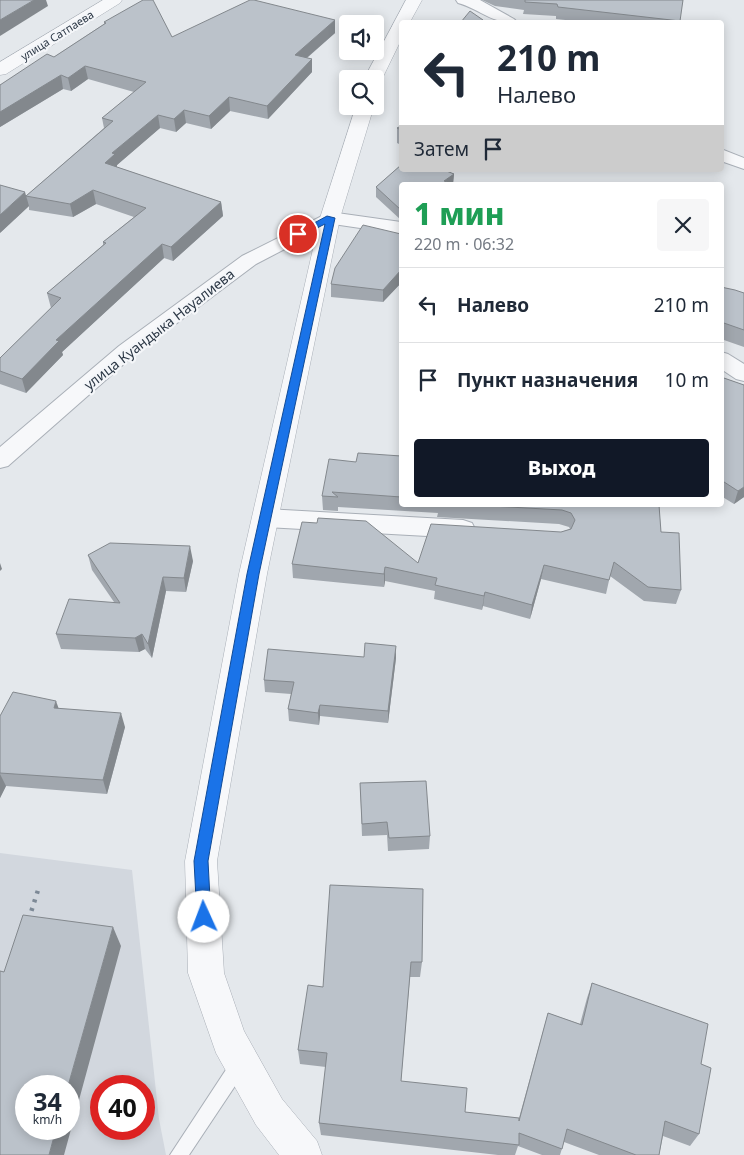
<!DOCTYPE html>
<html lang="ru">
<head>
<meta charset="utf-8">
<style>
	body { margin:0; font-family:"Noto Sans",sans-serif; background:#f6f6f7; color:#1f2937; height:100vh; display:flex; flex-direction:column; font-size:19px; white-space:nowrap }
	* { box-sizing:border-box; margin:0 }
	p { font-size:16px; color:#747a83 }
	.icon { flex:none; width:28px; height:28px; fill:none; stroke:currentColor; stroke-width:2; stroke-linecap:round; stroke-linejoin:round }
	.map { position:relative; flex:1; overflow:hidden }
	.sheet { position:absolute; left:399px; top:182px; width:325px; height:325px; display:flex; flex-direction:column; background:#fff; border-radius:5px; box-shadow:0 2px 12px #0003 }
	.sheet>* { flex:none }
	.guide { position:absolute; left:399px; top:20px; width:325px; height:152px; border-radius:5px; box-shadow:0 2px 12px #0003; background:#fff; color:#1f2937; overflow:hidden }
	.tools { position:absolute; left:339px; top:15px; display:grid; gap:10px }
	.tools a { display:grid; place-items:center; width:45px; height:45px; border-radius:5px; background:#fff; box-shadow:0 2px 12px #0003; font-size:25px }
	.speed { position:absolute; left:15px; top:1075px; display:flex; gap:10px; font-size:25px; font-weight:700; text-align:center }
	.speed>* { display:grid; place-content:center; width:65px; height:65px; border-radius:50%; background:#fff; box-shadow:0 2px 12px #0003; line-height:1 }
	.speed small { font-size:12px; font-weight:400 }
	.speed .limit { border:8px solid #d22; background:#fff; color:#111 }
	.pin { position:absolute; display:grid; place-items:center; width:42px; height:42px; color:#fff; margin:-21px; border:2px solid #fff; border-radius:50%; box-shadow:0 1px 5px #0007 }
	.me { position:absolute; width:55px; margin:-28px; rotate:358deg; stroke-linejoin:round; filter:drop-shadow(0 0 4px #0008) }
	.turn { display:flex; align-items:center; gap:18px; height:105px; padding:0 15px; font-size:22px }
	.turn .icon { width:65px; height:65px; stroke-width:2.5 }
	.turn b { display:block; font-size:35px; line-height:42px }
	.then { display:flex; align-items:center; height:48px; padding:0 15px; background:#0003; gap:10px; font-size:19px }
	.round { display:grid; place-items:center; flex:none; width:52px; height:52px; border-radius:5px; background:#f6f6f7 }
	.headline { display:flex; align-items:center; justify-content:space-between; height:85px; padding:0 15px }
	h1 { font-size:30px; font-weight:800; line-height:38px; color:#1e9e55 }
	.action { display:flex; gap:10px; margin-top:auto; padding:10px 15px }
	.action a { flex:1; height:58px; border-radius:5px; background:#111827; color:#fff; font-size:20px; font-weight:800; line-height:58px; text-align:center }
	ul { padding:0; list-style:none }
	li { display:flex; align-items:center; gap:15px; height:75px; padding:0 15px; border-top:1px solid #e0e1e3 }
	li div { flex:1 }
	li b { display:block; font-size:19px }
	li em { font-style:normal }
	.map>svg:first-child { display:block }
</style>
</head>
<body>
<div class="map">
<svg width="744" height="1155" viewBox="0 0 744 1155">
	<rect width="100%" height="100%" fill="#e4e8ec"/>
	<path fill="#d2d7de" fill-rule="evenodd" d="M 0,853 L 132,870 L 159,1119 L 166,1155 L 0,1155 ZM 26,1086 L 69,1086 L 69,1129 L 26,1129 ZM 101,1086 L 144,1086 L 144,1129 L 101,1129 Z"/>
	<g fill="none" stroke-linecap="round" stroke-linejoin="round">
		<g stroke="#a9afb7" stroke-width="2">
			<path id="service" d="M 239,1057 L 245,1059 L 247,1065 L 245,1071 L 189,1155 L 170,1155 L 233,1059 Z"/>
		</g>
		<g stroke="#a9afb7" stroke-width="2">
			<g id="minor">
				<path d="M 456,0 L 480,0 L 514,19 L 517,22 C 493,25 480,9 458,3 Z"/>
				<path d="M 721,149 L 744,158 L 744,169 L 721,161 Z"/>
				<path d="M 330,212 L 401,222 L 401,234 L 333,224 L 256,264 L 133,356 L 8,466 L 0,468 L 0,447 L 119,346 L 242,256 Z"/>
				<path d="M 721,352 L 728,354 L 744,364 L 744,381 L 736,379 L 721,369 Z"/>
				<path d="M 266,509 L 463,520 L 472,523 L 475,529 L 472,535 L 463,538 L 266,527 L 258,524 L 254,518 L 258,512 Z"/>
			</g>
		</g>
		<g stroke="#a9afb7" stroke-width="1">
			<g id="tertiary">
				<path d="M 103,0 L 122,0 L 120,3 L 6,74 L 0,75 L 0,62 Z"/>
				<path d="M 406,0 L 422,0 L 410,22 L 401,22 L 401,40 L 382,79 L 379,83 L 375,84 L 375,79 L 364,79 Z"/>
				<path d="M 356,106 L 374,106 L 340,218 L 267,574 L 217,861 L 224,973 L 244,1031 L 282,1099 L 317,1141 L 322,1155 L 279,1155 L 256,1125 L 216,1053 L 188,973 L 185,861 L 239,574 L 320,218 Z"/>
			</g>
		</g>
		<use href="#service" fill="#f7f8fa" fill-rule="evenodd"/>
		<use href="#minor" fill="#f7f8fa" fill-rule="evenodd"/>
		<use href="#tertiary" fill="#f7f8fa" fill-rule="evenodd"/>
		<path stroke="#7d8996" stroke-width="4.5" stroke-dasharray="3 6" stroke-linecap="butt" d="M 26,928 L 39,887"/>
	</g>
	<g fill="#a1a7ae">
		<path d="M 482,0 L 683,0 L 679,22 L 584,22 L 556,19 L 556,16 L 523,14 L 524,10 L 495,6 Z"/>
		<path d="M 335,20 L 335,33 L 307,58 L 312,59 L 312,72 L 268,119 L 230,111 L 211,129 L 186,123 L 176,132 L 160,128 L 117,165 L 117,167 L 221,202 L 223,216 L 173,261 L 164,258 L 62,352 L 63,355 L 26,393 L 0,384 L 0,358 L 51,308 L 47,293 L 103,245 L 103,242 L 134,217 L 96,204 L 73,217 L 29,210 L 29,206 L 0,233 L 26,196 L 104,128 L 102,118 L 134,92 L 88,79 L 71,91 L 63,89 L 0,127 L 0,85 L 54,57 L 104,24 L 104,22 L 172,37 Z"/>
		<path d="M 401,126 L 401,145 L 397,143 L 397,128 Z"/>
		<path d="M 401,165 L 401,170 L 444,170 L 454,174 L 453,184 L 456,185 L 401,185 L 401,220 L 376,197 L 376,187 Z"/>
		<path d="M 401,234 L 401,283 L 383,302 L 331,297 L 331,284 Z"/>
		<path d="M 721,287 L 744,293 L 744,347 L 721,339 Z"/>
		<path d="M 721,377 L 744,385 L 744,497 L 734,504 L 721,496 Z"/>
		<path d="M 401,456 L 401,505 L 659,505 L 661,532 L 681,590 L 676,604 L 644,601 L 610,576 L 606,594 L 541,579 L 530,619 L 483,606 L 482,610 L 434,599 L 435,591 L 385,581 L 384,587 L 293,578 L 292,564 L 418,563 L 561,532 L 570,529 L 569,527 L 559,524 L 437,517 L 438,513 L 338,507 L 338,511 L 323,510 L 322,496 L 356,462 Z"/>
		<path d="M 88,555 L 193,561 L 186,592 L 166,591 L 152,658 L 145,649 L 139,652 L 61,649 L 56,634 L 114,602 L 92,570 Z"/>
		<path d="M 364,657 L 396,658 L 388,723 L 320,716 L 319,725 L 289,721 L 288,709 L 291,694 L 265,692 L 264,680 Z"/>
		<path d="M 59,709 L 125,727 L 107,794 L 6,786 L 0,798 L 0,716 Z"/>
		<path d="M 360,783 L 430,836 L 429,849 L 388,851 L 387,835 L 362,836 Z"/>
		<path d="M 423,889 L 422,962 L 420,977 L 410,977 L 401,1081 L 465,1112 L 519,1118 L 548,1013 L 580,1024 L 587,998 L 592,983 L 701,1064 L 699,1134 L 690,1146 L 663,1136 L 659,1155 L 599,1155 L 564,1142 L 560,1155 L 542,1155 L 518,1146 L 515,1155 L 498,1155 L 321,1135 L 319,1123 L 326,1067 L 300,1064 L 298,1050 L 323,987 Z"/>
	</g>
	<g fill="#83888d">
		<path d="M 34,0 L 46,0 L 48,6 L 0,36 L 0,20 Z"/>
		<path d="M 335,20 L 335,33 L 295,68 L 295,55 Z"/>
		<path d="M 312,59 L 312,72 L 268,119 L 267,106 Z"/>
		<path d="M 85,66 L 88,79 L 71,91 L 68,78 Z"/>
		<path d="M 61,75 L 63,89 L 0,127 L 0,112 Z"/>
		<path d="M 229,97 L 230,111 L 211,129 L 209,116 Z"/>
		<path d="M 184,110 L 186,123 L 176,132 L 174,119 Z"/>
		<path d="M 158,115 L 160,128 L 117,165 L 117,168 L 105,163 L 112,153 Z"/>
		<path d="M 454,174 L 453,184 L 444,181 Z"/>
		<path d="M 93,190 L 96,204 L 73,217 L 70,204 Z"/>
		<path d="M 25,192 L 29,206 L 0,233 L 0,215 Z"/>
		<path d="M 221,202 L 223,216 L 173,261 L 171,247 Z"/>
		<path d="M 162,244 L 164,258 L 62,352 L 63,355 L 26,393 L 22,379 L 56,340 Z"/>
		<path d="M 401,270 L 401,283 L 383,302 L 383,290 Z"/>
		<path d="M 744,487 L 744,497 L 734,504 L 738,491 Z"/>
		<path d="M 190,546 L 193,561 L 186,592 L 184,578 Z"/>
		<path d="M 0,563 L 2,569 L 0,571 Z"/>
		<path d="M 544,565 L 541,579 L 530,619 L 532,605 Z"/>
		<path d="M 385,567 L 385,581 L 384,587 L 384,574 Z"/>
		<path d="M 163,577 L 166,591 L 152,658 L 148,644 Z"/>
		<path d="M 485,592 L 483,606 L 482,610 L 484,596 Z"/>
		<path d="M 142,634 L 145,649 L 139,652 L 135,638 Z"/>
		<path d="M 396,646 L 396,658 L 388,723 L 388,711 Z"/>
		<path d="M 56,701 L 61,715 L 54,708 Z"/>
		<path d="M 320,705 L 320,716 L 319,725 L 318,713 Z"/>
		<path d="M 121,713 L 125,727 L 107,794 L 103,780 Z"/>
		<path d="M 0,774 L 6,786 L 0,798 Z"/>
		<path d="M 113,927 L 121,946 L 64,1155 L 49,1155 L 56,1129 L 69,1129 L 68,1086 Z"/>
	</g>
	<g fill="#bbc2ca" stroke="#83888d">
		<path d="M 0,0 L 34,0 L 0,20 Z"/>
		<path d="M 143,0 L 153,0 L 172,37 L 250,0 L 254,0 L 335,20 L 295,55 L 312,59 L 267,106 L 229,97 L 209,116 L 184,110 L 174,119 L 158,115 L 112,153 L 115,154 L 105,163 L 221,202 L 171,247 L 162,244 L 56,340 L 59,341 L 22,379 L 0,371 L 0,358 L 61,298 L 47,293 L 106,243 L 103,242 L 146,208 L 93,190 L 70,204 L 26,196 L 113,121 L 102,118 L 146,82 L 85,66 L 68,78 L 61,75 L 0,112 L 0,85 L 47,54 L 54,57 L 106,23 L 104,22 Z"/>
		<path d="M 525,0 L 683,0 L 680,21 L 558,7 L 557,4 L 525,2 Z"/>
		<path d="M 470,11 L 483,20 L 482,22 L 461,22 Z"/>
		<path d="M 401,126 L 401,130 L 397,128 Z"/>
		<path d="M 401,165 L 401,170 L 444,170 L 454,174 L 444,181 L 456,185 L 401,185 L 401,210 L 376,187 Z"/>
		<path d="M 0,185 L 25,192 L 0,215 Z"/>
		<path d="M 363,225 L 401,234 L 401,270 L 383,290 L 331,284 L 335,268 Z"/>
		<path d="M 721,287 L 735,290 L 744,293 L 744,330 L 721,322 Z"/>
		<path d="M 721,377 L 744,385 L 744,487 L 738,491 L 721,480 Z"/>
		<path d="M 358,453 L 401,456 L 401,497 L 332,492 L 338,497 L 322,496 L 329,459 L 356,462 Z"/>
		<path d="M 474,505 L 659,505 L 661,532 L 679,533 L 681,590 L 648,587 L 614,562 L 609,580 L 544,565 L 532,605 L 485,592 L 484,596 L 435,585 L 437,578 L 385,567 L 384,574 L 292,564 L 302,522 L 317,523 L 318,518 L 366,521 L 418,563 L 431,524 L 561,532 L 571,529 L 575,520 L 571,513 L 562,510 Z"/>
		<path d="M 110,543 L 190,546 L 184,578 L 163,577 L 148,644 L 142,634 L 135,638 L 56,634 L 69,599 L 120,603 L 88,555 Z"/>
		<path d="M 365,643 L 396,646 L 388,711 L 320,705 L 318,713 L 288,709 L 294,682 L 264,680 L 268,649 L 364,657 Z"/>
		<path d="M 13,692 L 56,701 L 54,708 L 121,713 L 103,780 L 0,773 L 0,716 Z"/>
		<path d="M 426,781 L 430,836 L 389,838 L 387,822 L 362,824 L 360,783 Z"/>
		<path d="M 330,885 L 423,889 L 422,962 L 411,962 L 401,1081 L 467,1088 L 465,1112 L 519,1118 L 519,1121 L 548,1013 L 582,1025 L 592,983 L 708,1024 L 701,1064 L 711,1068 L 699,1134 L 665,1121 L 659,1155 L 636,1155 L 567,1129 L 562,1149 L 519,1133 L 519,1145 L 319,1123 L 327,1053 L 298,1050 L 308,985 L 323,987 Z"/>
		<path d="M 23,915 L 113,927 L 68,1086 L 26,1086 L 26,1129 L 56,1129 L 49,1155 L 0,1155 L 0,971 L 4,972 Z"/>
	</g>
	<path fill="#1a73e8" stroke="#114b97" d="M 327,216 L 335,218 L 259,574 L 208,861 L 211,917 L 209,922 L 204,924 L 199,922 L 197,917 L 194,861 L 247,574 L 325,224 L 301,236 L 294,234 Z"/>
	<g text-anchor="middle" dominant-baseline="central" stroke-width="4.5" stroke-linejoin="round" paint-order="stroke">
		<g font-size="11" fill="#2b3745" stroke="#f4f6f9">
			<text transform="translate(57 35) rotate(-32)">улица Сатпаева</text>
		</g>
		<g font-size="14" fill="#2b3745" stroke="#f4f6f9">
			<text transform="translate(159 329) rotate(-38)">улица Куандыка Науалиева</text>
		</g>
	</g>
</svg>
<div class="tools">
<a><svg class="icon" aria-label="sound" viewBox="0 0 24 24"><path d="M4 9h4l5-4v14l-5-4H4zM17 9q2 3 0 6"/></svg></a>
<a><svg class="icon" aria-label="search" viewBox="0 0 24 24"><circle cx="10" cy="10" r="6"/><path d="M15 15l6 6"/></svg></a>
</div>
<div class="speed"><div>34<small>km/h</small></div><div class="limit">40</div></div>
<div class="pin" style="left:298px;top:234px;background:#d93025"><svg class="icon" aria-label="arrive" viewBox="0 0 24 24"><path d="M6 21V4h12l-3 4 3 4H6"/></svg></div>
<svg class="me" style="left:204px;top:917px" viewBox="-20 -20 40 40"><circle r="19" fill="#fff"/><path d="M0-13L10 11 0 6-10 11z" fill="#1a73e8"/></svg>
<div class="guide">
<div class="turn"><svg class="icon" aria-label="left" viewBox="0 0 24 24"><path d="M17 20v-9H6M10 6l-5 5 5 5"/></svg><div><b>210 m</b>Налево</div></div>
<div class="then">Затем<svg class="icon" aria-label="arrive" viewBox="0 0 24 24"><path d="M6 21V4h12l-3 4 3 4H6"/></svg></div>
</div>
<section class="sheet">
<div class="headline"><div><h1>1 мин</h1><p>220 m · 06:32</p></div><a class="round"><svg class="icon" aria-label="close" viewBox="0 0 24 24"><path d="M6 6l12 12M18 6L6 18"/></svg></a></div>
<ul>
<li><svg class="icon" aria-label="left" viewBox="0 0 24 24"><path d="M17 20v-9H6M10 6l-5 5 5 5"/></svg><div><b>Налево</b></div><em>210 m</em></li>
<li><svg class="icon" aria-label="arrive" viewBox="0 0 24 24"><path d="M6 21V4h12l-3 4 3 4H6"/></svg><div><b>Пункт назначения</b></div><em>10 m</em></li>
</ul>
<div class="action"><a>Выход</a></div>
</section>
</div>
</body>
</html>
